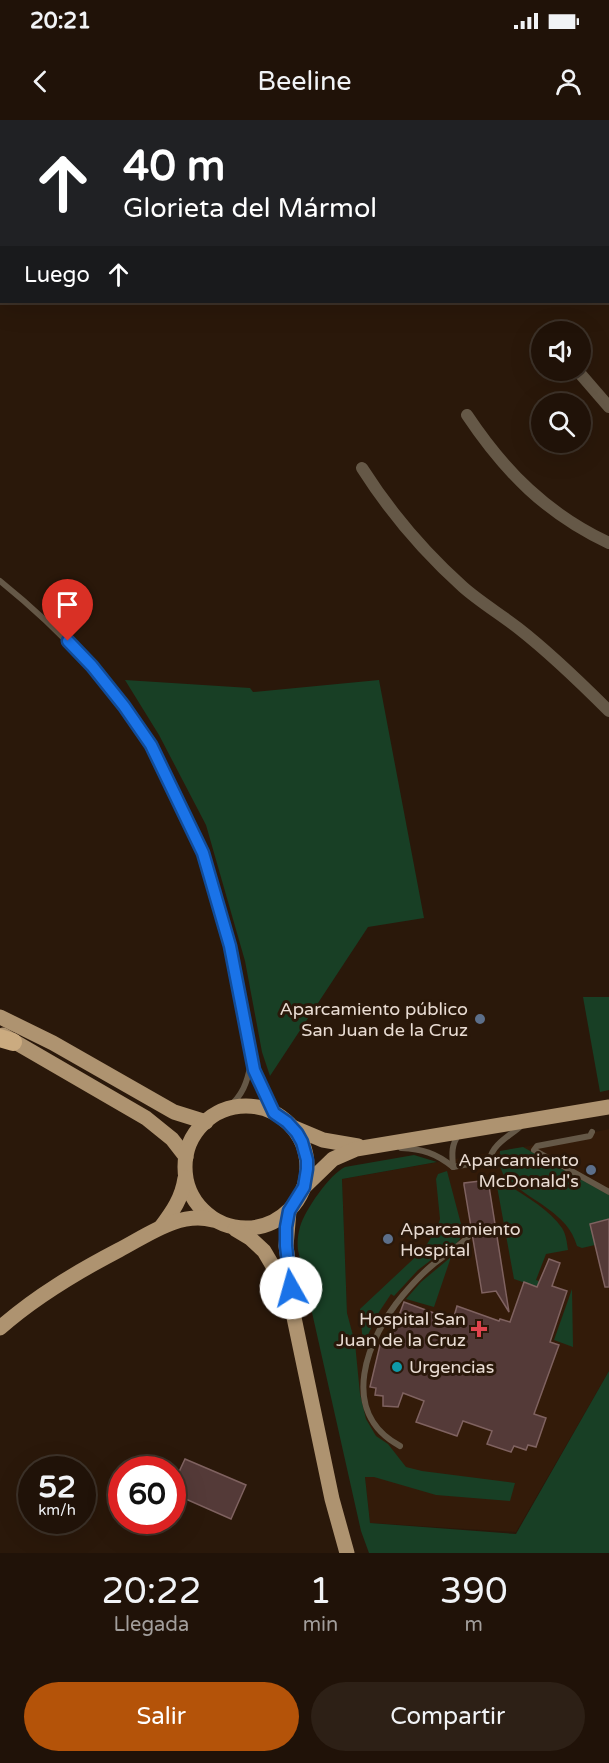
<!DOCTYPE html>
<html lang="es">
<head>
<meta charset="utf-8">
<style>
	body { margin:0; font-family:"Varela Round",sans-serif; background:#2d2016; color:#f1f3f6; height:100vh; display:flex; flex-direction:column; font-size:22px; white-space:nowrap }
	* { box-sizing:border-box; margin:0 }
	p { font-size:20px; color:#a29e9c }
	.icon { flex:none; width:33px; height:33px; fill:none; stroke:currentColor; stroke-width:2; stroke-linecap:round; stroke-linejoin:round }
	.map { position:relative; height:1433px; overflow:hidden }
	.drawer { display:flex; flex-direction:column; background:#201208; flex:1 }
	.drawer>* { flex:none }
	.banner { position:absolute; left:0px; top:0px; width:609px; height:183px; box-shadow:0 6px 24px #0002,0 0 0 2px #3d3229; background:#202124; color:#fff; overflow:hidden }
	.fabs { position:absolute; left:531px; top:201px; display:grid; gap:12px }
	.fabs a { display:grid; place-items:center; width:60px; height:60px; border-radius:50%; background:#201208; box-shadow:0 6px 24px #0002,0 0 0 2px #3d3229; font-size:30px }
	.speed { position:absolute; left:18px; top:1336px; display:flex; gap:12px; font-size:30px; font-weight:700; text-align:center }
	.speed>* { display:grid; place-content:center; width:78px; height:78px; border-radius:50%; background:#201208; box-shadow:0 6px 24px #0002,0 0 0 2px #3d3229; line-height:1 }
	.speed small { font-size:15px; font-weight:400 }
	.speed .limit { border:9px solid #d22; background:#fff; color:#111 }
	.pin { position:absolute; display:grid; place-items:center; width:51px; height:51px; color:#fff; margin:-62px -26px; border-radius:50% 50% 50% 0; rotate:-45deg; box-shadow:0 0 6px #0007 }
	.pin .icon { rotate:45deg }
	.me { position:absolute; width:66px; margin:-33px; rotate:353deg; stroke-linejoin:round; filter:drop-shadow(0 0 4px #0008) }
	.turn { display:flex; align-items:center; gap:21px; height:126px; padding:0 24px; font-size:27px }
	.turn .icon { width:78px; height:78px; stroke-width:2.5 }
	.turn b { display:block; font-size:42px; line-height:51px }
	.then { display:flex; align-items:center; height:57px; padding:0 24px; background:#0003; gap:12px; font-size:22px }
	.eta { display:flex; justify-content:space-evenly; align-items:center; height:102px; text-align:center }
	.eta b { font-size:36px; font-weight:600; line-height:42px }
	.action { display:flex; gap:12px; margin-top:auto; padding:12px 24px }
	.action a { flex:1; height:69px; border-radius:36px; background:#b45309; color:#fff; font-size:24px; font-weight:600; line-height:69px; text-align:center }
	.action a+a { background:#2d2016; color:#f1f3f6 }
	.status { display:flex; justify-content:space-between; align-items:center; height:42px; padding:0 30px; background:#201208; direction:ltr }
	.status svg { height:16px; fill:currentColor }
	header { display:flex; justify-content:space-between; align-items:center; height:78px; padding:0 24px; background:#201208; font-size:27px; font-weight:600 }
	.map>svg:first-child { display:block }
</style>
</head>
<body>
<div class="status"><b>20:21</b><svg viewBox="0 0 49 12"><path d="M0 12V9h3v3zM5 12V6h3v6zM10 12V3h3v9zM15 12V0h3v12zM26 1h20v11H26zM47 4h2v5h-2z"/></svg></div>
<header><svg class="icon" aria-label="back" viewBox="0 0 24 24"><path d="M15 5l-7 7 7 7"/></svg>Beeline<svg class="icon" aria-label="person" viewBox="0 0 24 24"><circle cx="12" cy="8" r="4"/><path d="M4 21q1-7 8-7t8 7"/></svg></header>
<div class="map">
<svg width="609" height="1433" viewBox="0 0 609 1433">
	<rect width="100%" height="100%" fill="#2a180a"/>
	<path fill="#331b09" d="M 609,1009 L 609,1251 L 516,1412 L 370,1403 L 347,1193 L 342,1059 L 529,1026 Z"/>
	<g fill="#183f25">
		<path d="M 125,560 L 250,568 L 253,572 L 379,560 L 424,798 L 368,807 L 270,956 L 262,932 L 245,841 L 206,705 L 159,615 Z"/>
		<path d="M 583,877 L 609,877 L 609,970 L 600,972 Z"/>
		<path d="M 523,1027 L 609,1075 L 609,1099 L 595,1125 L 582,1128 L 577,1126 C 567,1090 526,1081 503,1054 L 499,1044 L 500,1031 Z"/>
		<path d="M 414,1035 L 437,1042 L 342,1059 L 347,1193 L 355,1223 L 360,1274 L 366,1299 L 376,1316 L 388,1324 L 406,1347 L 422,1351 L 515,1363 L 510,1381 L 436,1375 L 374,1357 L 365,1357 L 370,1403 L 516,1414 L 609,1251 L 609,1433 L 369,1433 L 361,1411 L 298,1130 C 297,1122 298,1114 300,1107 C 305,1090 329,1055 345,1047 Z"/>
		<path d="M 447,1051 L 461,1104 L 438,1105 L 440,1099 L 436,1059 L 438,1054 Z"/>
		<path d="M 499,1059 C 519,1073 548,1087 562,1108 C 566,1114 567,1123 568,1130 L 546,1134 L 536,1160 L 539,1161 L 537,1167 L 514,1159 L 496,1061 Z"/>
		<path d="M 437,1108 L 461,1108 L 460,1119 L 453,1127 L 448,1127 L 418,1150 L 394,1176 L 391,1174 L 379,1192 L 363,1225 L 360,1189 L 424,1129 Z"/>
		<path d="M 451,1137 L 434,1187 L 406,1179 L 421,1162 Z"/>
		<path d="M 572,1169 L 573,1227 L 554,1220 Z"/>
	</g>
	<g fill="#543a38" stroke="#7f6260" stroke-width="1.5">
		<path d="M 488,1060 L 509,1192 L 496,1171 L 482,1173 L 464,1065 L 464,1063 Z"/>
		<path d="M 609,1099 L 609,1167 L 605,1167 L 590,1104 Z"/>
		<path d="M 549,1139 L 560,1143 L 552,1166 L 567,1171 L 550,1222 L 559,1225 L 534,1294 L 546,1298 L 536,1327 L 528,1325 L 526,1330 L 514,1326 L 511,1332 L 487,1324 L 492,1311 L 463,1301 L 457,1316 L 416,1302 L 424,1281 L 403,1273 L 398,1287 L 383,1286 L 383,1276 L 375,1275 L 376,1268 L 370,1267 L 380,1225 L 387,1228 L 404,1182 L 453,1200 L 457,1186 L 499,1201 L 500,1199 L 510,1202 L 524,1162 L 537,1167 Z"/>
		<path d="M 185,1339 L 246,1365 L 231,1399 L 172,1373 L 172,1367 Z"/>
	</g>
	<g fill="none" stroke-linecap="round" stroke-linejoin="round">
		<g stroke="#655847" stroke-width="6">
			<path d="M 0,461 C 124,561 194,671 230,826 C 237,856 242,886 248,916 C 250,927 251,940 255,952 C 260,966 269,978 274,993"/>
			<path d="M 227,989 C 243,975 247,963 251,943"/>
			<path d="M 592,1012 L 590,1016 L 537,1026 L 534,1030 L 609,1072"/>
			<path d="M 401,1028 C 422,1029 436,1033 453,1047 L 490,1040 C 491,1025 511,1015 521,1006"/>
			<path d="M 453,1047 C 452,1034 451,1025 459,1014"/>
			<path d="M 400,1326 C 337,1292 367,1218 403,1175 C 414,1162 428,1147 443,1137 C 452,1130 460,1125 468,1117"/>
		</g>
		<g stroke="#655847" stroke-width="12">
			<path d="M 577,250 L 609,287"/>
			<path d="M 467,295 C 505,352 547,394 609,423"/>
			<path d="M 362,348 C 390,392 424,432 463,467 C 480,482 500,494 518,508 C 550,533 580,562 609,591"/>
		</g>
		<g stroke="#ae9370" stroke-width="15">
			<path d="M 0,897 L 53,923 L 174,992 L 206,1002"/>
			<path d="M 3,915 L 146,998 L 172,1019 L 186,1037"/>
			<circle cx="246" cy="1047" r="61"/>
			<path d="M 292,1007 L 323,1020 L 358,1026"/>
			<path d="M 304,1067 L 333,1039 L 356,1029 L 609,987"/>
			<path d="M 289,1091 L 286,1126 L 293,1176"/>
			<path d="M 161,1107 C 173,1091 182,1078 185,1058"/>
			<path d="M 235,1109 L 250,1118 L 264,1131 L 274,1148 L 292,1188 L 332,1379 L 347,1433"/>
			<path d="M 0,1208 C 36,1176 77,1152 119,1130 C 148,1115 179,1091 213,1100"/>
		</g>
		<path stroke="#cbab80" stroke-width="18" d="M 0,918 L 13,922"/>
	</g>
	<g fill="none" stroke-linecap="round" stroke-linejoin="round">
		<g stroke="#114b97" stroke-width="15">
			<path id="route" d="M 68,521 L 92,546 L 124,586 L 151,625 L 203,733 L 230,826 L 254,950 L 274,993 L 287,1002 L 297,1013 L 302,1022 L 307,1040 L 307,1049 L 304,1067 L 289,1091 L 286,1107 L 286,1126 L 291,1168"/>
		</g>
		<use href="#route" stroke="#1a73e8" stroke-width="10"/>
	</g>
	<g fill="#5c6f8a" stroke="#2a180a" stroke-width="2">
		<circle cx="480" cy="899" r="6"/>
		<circle cx="591" cy="1050" r="6"/>
		<circle cx="388" cy="1119" r="6"/>
	</g>
	<path fill="#e0444e" stroke="#2a180a" stroke-width="2" d="M476 1200h6v6h6v6h-6v6h-6v-6h-6v-6h6z"/>
	<circle fill="#0f9aa8" stroke="#2a180a" stroke-width="2" cx="397" cy="1247" r="6"/>
	<g text-anchor="middle" dominant-baseline="central" stroke-width="6" stroke-linejoin="round" paint-order="stroke">
		<g font-size="18" fill="#e9dcd3" stroke="#2a180a" text-anchor="end">
			<text x="468" y="889">Aparcamiento público<tspan x="468" dy="21">San Juan de la Cruz</tspan></text>
			<text x="579" y="1040">Aparcamiento<tspan x="579" dy="21">McDonald's</tspan></text>
			<text x="400" y="1109" text-anchor="start">Aparcamiento<tspan x="400" dy="21">Hospital</tspan></text>
			<text x="466" y="1199">Hospital San<tspan x="466" dy="21">Juan de la Cruz</tspan></text>
			<text x="409" y="1247" text-anchor="start">Urgencias</text>
		</g>
	</g>
</svg>
<div class="fabs">
<a><svg class="icon" aria-label="sound" viewBox="0 0 24 24"><path d="M4 9h4l5-4v14l-5-4H4zM17 9q2 3 0 6"/></svg></a>
<a><svg class="icon" aria-label="search" viewBox="0 0 24 24"><circle cx="10" cy="10" r="6"/><path d="M15 15l6 6"/></svg></a>
</div>
<div class="speed"><div>52<small>km/h</small></div><div class="limit">60</div></div>
<div class="pin" style="left:68px;top:521px;background:#d93025"><svg class="icon" aria-label="arrive" viewBox="0 0 24 24"><path d="M6 21V4h12l-3 4 3 4H6"/></svg></div>
<svg class="me" style="left:291px;top:1168px" viewBox="-20 -20 40 40"><circle r="19" fill="#fff"/><path d="M0-13L10 11 0 6-10 11z" fill="#1a73e8"/></svg>
<div class="banner">
<div class="turn"><svg class="icon" aria-label="ahead" viewBox="0 0 24 24"><path d="M12 20V5M6 11l6-6 6 6"/></svg><div><b>40 m</b>Glorieta del Mármol</div></div>
<div class="then">Luego<svg class="icon" aria-label="ahead" viewBox="0 0 24 24"><path d="M12 20V5M6 11l6-6 6 6"/></svg></div>
</div>
</div>
<section class="drawer">
<div class="eta">
<div><b>20:22</b><p>Llegada</p></div>
<div><b>1</b><p>min</p></div>
<div><b>390</b><p>m</p></div>
</div>
<div class="action"><a>Salir</a><a>Compartir</a></div>
</section>
</body>
</html>
